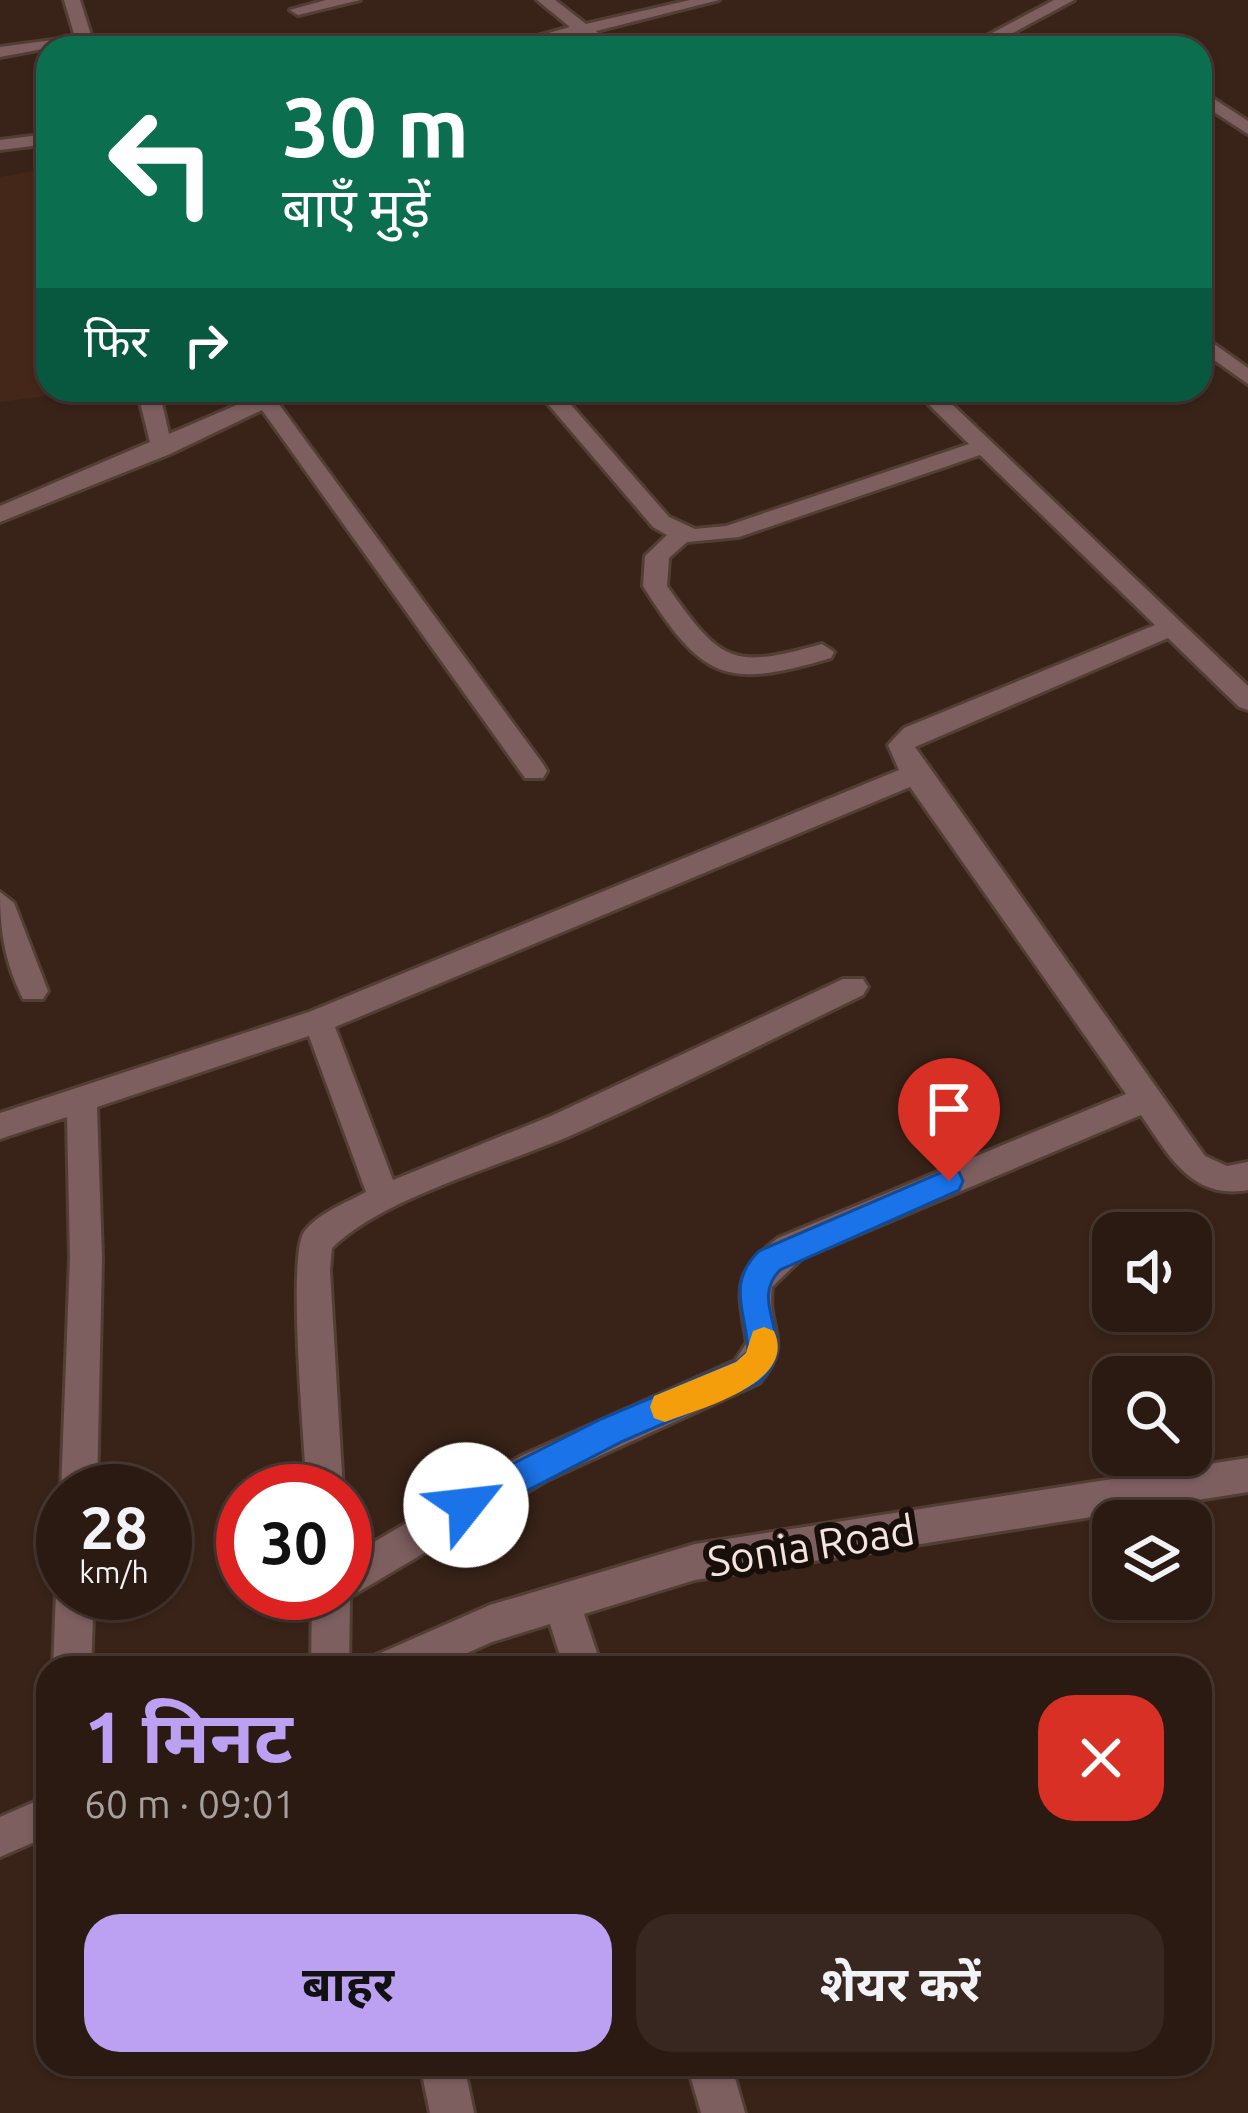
<!DOCTYPE html>
<html lang="hi">
<head>
<meta charset="utf-8">
<style>
	body { margin:0; font-family:Ubuntu,"Noto Sans Devanagari",sans-serif; background:#372720; color:#f1f3f6; height:100vh; display:flex; flex-direction:column; font-size:45px; white-space:nowrap }
	* { box-sizing:border-box; margin:0 }
	p { font-size:39px; color:#a6a19f }
	.icon { flex:none; width:66px; height:66px; fill:none; stroke:currentColor; stroke-width:2; stroke-linecap:round; stroke-linejoin:round }
	.map { position:relative; flex:1; overflow:hidden }
	.panel { position:absolute; left:36px; top:1656px; width:1176px; height:420px; display:flex; flex-direction:column; background:#2b1a12; border-radius:36px; box-shadow:0 3px 9px #0004,0 0 0 3px #473832 }
	.panel>* { flex:none }
	.guide { position:absolute; left:36px; top:36px; width:1176px; height:366px; border-radius:36px; box-shadow:0 3px 9px #0004,0 0 0 3px #473832; background:#0b6e4f; color:#fff; overflow:hidden }
	.buttons { position:absolute; left:1092px; top:1212px; display:grid; gap:24px }
	.buttons a { display:grid; place-items:center; width:120px; height:120px; border-radius:24px; background:#2b1a12; box-shadow:0 3px 9px #0004,0 0 0 3px #473832; font-size:60px }
	.speed { position:absolute; left:36px; top:1464px; display:flex; gap:24px; font-size:60px; font-weight:700; text-align:center }
	.speed>* { display:grid; place-content:center; width:156px; height:156px; border-radius:50%; background:#2b1a12; box-shadow:0 3px 9px #0004,0 0 0 3px #473832; line-height:1 }
	.speed small { font-size:30px; font-weight:400 }
	.speed .limit { border:18px solid #d22; background:#fff; color:#111 }
	.pin { position:absolute; display:grid; place-items:center; width:102px; height:102px; color:#fff; margin:-123px -51px; border-radius:50% 50% 50% 0; rotate:-45deg; box-shadow:0 0 12px #0007 }
	.pin .icon { rotate:45deg }
	.me { position:absolute; width:132px; margin:-66px; rotate:61deg; stroke-linejoin:round; filter:drop-shadow(0 0 9px #0008) }
	.turn { display:flex; align-items:center; gap:42px; height:252px; padding:0 48px; font-size:54px }
	.turn .icon { width:156px; height:156px; stroke-width:2.5 }
	.turn b { display:block; font-size:84px; line-height:102px }
	.then { display:flex; align-items:center; height:114px; padding:0 48px; background:#0003; gap:24px; font-size:45px }
	.round { display:grid; place-items:center; flex:none; width:126px; height:126px; border-radius:36px; background:#372720 }
	.summary { display:flex; align-items:center; justify-content:space-between; height:204px; padding:0 48px }
	h1 { font-size:72px; font-weight:700; line-height:90px; color:#bca0f2 }
	.cta { display:flex; gap:24px; margin-top:auto; padding:24px 48px }
	.cta a { flex:1; height:138px; border-radius:36px; background:#bca0f2; color:#111; font-size:48px; font-weight:700; line-height:138px; text-align:center }
	.cta a+a { background:#372720; color:#f1f3f6 }
	.map>svg:first-child { display:block }
</style>
</head>
<body>
<div class="map">
<svg width="1248" height="2113" viewBox="0 0 1248 2113">
	<rect width="100%" height="100%" fill="#392318"/>
	<path fill="#442719" d="M 46,169 L 48,390 L 93,390 L 0,402 L 0,177 Z"/>
	<g fill="none" stroke-linecap="round" stroke-linejoin="round">
		<g stroke="#533e34" stroke-width="6">
			<g id="minor">
				<path d="M 64,0 L 80,0 L 95,48 L 48,48 L 0,57 L 0,47 L 75,37 Z"/>
				<path d="M 326,0 L 360,0 L 298,15 L 290,10 Z"/>
				<path d="M 537,0 L 555,0 L 586,24 L 690,0 L 719,0 L 596,31 L 615,48 L 597,48 L 580,35 L 524,48 L 494,48 L 570,27 Z"/>
				<path d="M 1054,0 L 1074,0 L 985,48 L 964,48 Z"/>
				<path d="M 1200,90 L 1248,121 L 1248,134 L 1200,103 Z"/>
				<path d="M 48,134 L 48,144 L 0,150 L 0,140 Z"/>
				<path d="M 1200,334 L 1248,368 L 1248,384 L 1200,350 Z"/>
				<path d="M 137,390 L 159,390 L 169,434 L 272,390 L 301,390 L 278,403 L 543,764 L 547,771 L 543,778 L 525,778 L 262,410 L 170,454 L 0,522 L 0,506 L 150,442 Z"/>
				<path d="M 536,390 L 558,390 L 669,517 L 695,529 L 726,526 L 969,444 L 914,390 L 937,390 L 1248,686 L 1248,710 L 1239,707 L 1168,638 L 915,747 L 1205,1156 L 1227,1166 L 1248,1162 L 1248,1190 C 1192,1200 1169,1156 1141,1115 L 802,1258 L 772,1287 C 766,1331 795,1341 759,1383 L 547,1480 L 350,1597 L 349,1668 L 311,1668 L 312,1593 L 345,1593 L 345,1559 L 521,1456 L 735,1361 L 747,1342 C 738,1288 731,1275 778,1238 L 1126,1094 L 910,787 L 335,1027 L 393,1180 L 551,1116 L 843,979 L 863,979 L 868,987 L 863,995 C 766,1042 671,1091 572,1135 C 506,1164 381,1198 332,1248 L 330,1270 L 343,1491 L 307,1491 C 305,1450 287,1257 304,1232 C 318,1213 346,1203 366,1192 L 309,1036 L 97,1107 L 102,1258 L 97,1491 L 63,1491 L 63,1495 L 61,1491 L 70,1258 L 67,1117 L 0,1139 L 0,1113 L 309,1012 L 899,770 L 888,745 L 904,728 L 1155,625 L 980,455 L 739,537 L 687,542 L 669,558 L 667,586 C 722,664 732,669 822,644 L 834,652 L 831,658 C 726,689 703,681 643,586 L 645,556 L 667,535 L 653,527 Z"/>
				<path d="M 0,892 L 14,903 L 48,991 L 43,999 L 23,999 C 5,963 0,932 0,892 Z"/>
				<path d="M 1248,1458 L 1248,1492 L 695,1580 L 584,1614 L 602,1668 L 564,1668 L 550,1624 L 492,1642 L 433,1668 L 370,1668 L 376,1655 L 490,1605 L 695,1544 Z"/>
				<path d="M 62,1580 L 63,1593 L 94,1593 L 91,1668 L 53,1668 L 56,1593 Z"/>
				<path d="M 48,1796 L 48,1836 L 0,1857 L 0,1817 Z"/>
				<path d="M 420,2064 L 464,2064 L 474,2113 L 430,2113 Z"/>
				<path d="M 687,2064 L 731,2064 L 745,2113 L 701,2113 Z"/>
			</g>
		</g>
		<use href="#minor" fill="#7e5f60" fill-rule="evenodd"/>
	</g>
	<path fill="#1a73e8" stroke="#114b97" stroke-width="3" d="M 949,1169 L 959,1172 L 963,1181 L 959,1190 L 780,1270 C 745,1306 805,1343 758,1383 L 623,1441 L 478,1516 L 466,1521 L 455,1516 L 450,1505 L 455,1493 L 601,1419 L 736,1362 L 748,1352 C 747,1312 725,1285 759,1251 Z"/>
	<path fill="#f59e0b" d="M 764,1327 L 774,1331 C 798,1383 701,1408 665,1422 L 654,1418 L 650,1407 L 654,1396 L 736,1362 L 746,1353 L 753,1331 Z"/>
	<g text-anchor="middle" dominant-baseline="central" stroke-width="12" stroke-linejoin="round" paint-order="stroke">
		<g font-size="42" fill="#f4e4dd" stroke="#190f0a">
			<text transform="translate(811 1545) rotate(-9)">Sonia Road</text>
		</g>
	</g>
</svg>
<div class="buttons">
<a><svg class="icon" aria-label="sound" viewBox="0 0 24 24"><path d="M4 9h4l5-4v14l-5-4H4zM17 9q2 3 0 6"/></svg></a>
<a><svg class="icon" aria-label="search" viewBox="0 0 24 24"><circle cx="10" cy="10" r="6"/><path d="M15 15l6 6"/></svg></a>
<a><svg class="icon" aria-label="layers" viewBox="0 0 24 24"><path d="M12 4l9 5-9 5-9-5zM3 14l9 5 9-5"/></svg></a>
</div>
<div class="speed"><div>28<small>km/h</small></div><div class="limit">30</div></div>
<div class="pin" style="left:949px;top:1181px;background:#d93025"><svg class="icon" aria-label="arrive" viewBox="0 0 24 24"><path d="M6 21V4h12l-3 4 3 4H6"/></svg></div>
<svg class="me" style="left:466px;top:1505px" viewBox="-20 -20 40 40"><circle r="19" fill="#fff"/><path d="M0-13L10 11 0 6-10 11z" fill="#1a73e8"/></svg>
<div class="guide">
<div class="turn"><svg class="icon" aria-label="left" viewBox="0 0 24 24"><path d="M17 20v-9H6M10 6l-5 5 5 5"/></svg><div><b>30 m</b>बाएँ मुड़ें</div></div>
<div class="then">फिर<svg class="icon" aria-label="right" viewBox="0 0 24 24"><path d="M7 20v-9h11M14 6l5 5-5 5"/></svg></div>
</div>
<section class="panel">
<div class="summary"><div><h1>1 मिनट</h1><p>60 m · 09:01</p></div><a class="round" style="background:#d93025;color:#fff"><svg class="icon" aria-label="close" viewBox="0 0 24 24"><path d="M6 6l12 12M18 6L6 18"/></svg></a></div>
<div class="cta"><a>बाहर</a><a>शेयर करें</a></div>
</section>
</div>
</body>
</html>
